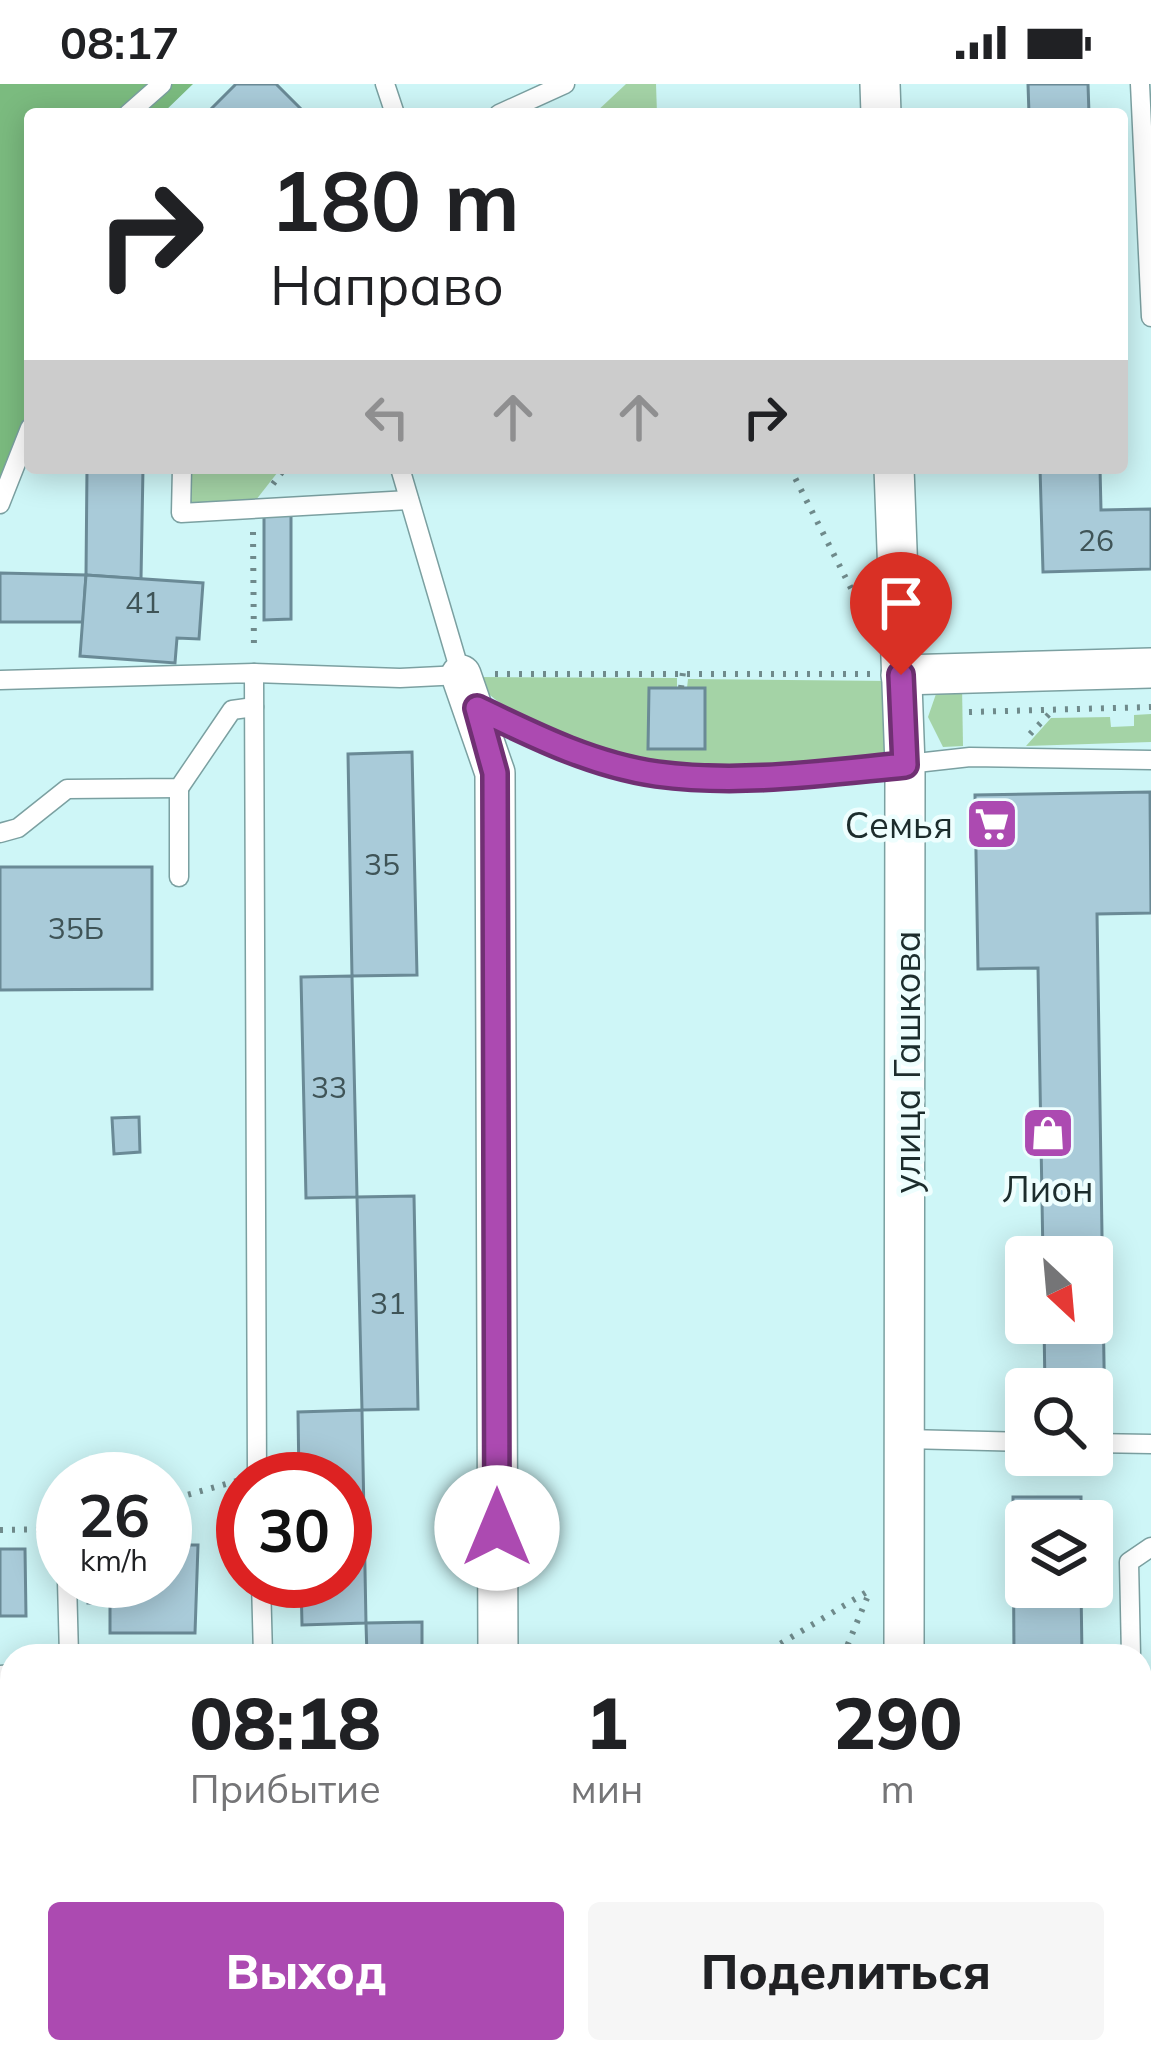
<!DOCTYPE html>
<html lang="ru">
<head>
<meta charset="utf-8">
<style>
	body { margin:0; font-family:Mulish,sans-serif; background:#f6f6f6; color:#202124; height:100vh; display:flex; flex-direction:column; font-size:45px; white-space:nowrap }
	* { box-sizing:border-box; margin:0 }
	p { font-size:39px; color:#757577 }
	.icon { flex:none; width:66px; height:66px; fill:none; stroke:currentColor; stroke-width:2; stroke-linecap:round; stroke-linejoin:round }
	.map { position:relative; flex:1; overflow:hidden }
	.details { position:absolute; left:0px; top:1560px; width:1152px; height:420px; display:flex; flex-direction:column; background:#fff; border-radius:36px 36px 0 0; box-shadow:0 6px 30px #0003 }
	.details>* { flex:none }
	.guide { position:absolute; left:24px; top:24px; width:1104px; height:366px; border-radius:12px; box-shadow:0 6px 30px #0003; background:#fff; color:#202124; overflow:hidden }
	.needle { width:78px; rotate:154deg }
	.tools { position:absolute; left:1005px; top:1152px; display:grid; gap:24px }
	.tools a { display:grid; place-items:center; width:108px; height:108px; border-radius:12px; background:#fff; box-shadow:0 6px 30px #0003; font-size:60px }
	.speed { position:absolute; left:36px; top:1368px; display:flex; gap:24px; font-size:60px; font-weight:700; text-align:center }
	.speed>* { display:grid; place-content:center; width:156px; height:156px; border-radius:50%; background:#fff; box-shadow:0 6px 30px #0003; line-height:1 }
	.speed small { font-size:30px; font-weight:400 }
	.speed .limit { border:18px solid #d22; background:#fff; color:#111 }
	.pin { position:absolute; display:grid; place-items:center; width:102px; height:102px; color:#fff; margin:-123px -51px; border-radius:50% 50% 50% 0; rotate:-45deg; box-shadow:0 0 12px #0007 }
	.pin .icon { rotate:45deg }
	.me { position:absolute; width:132px; margin:-66px; rotate:0deg; stroke-linejoin:round; filter:drop-shadow(0 0 9px #0008) }
	.turn { display:flex; align-items:center; gap:42px; height:252px; padding:0 48px; font-size:54px }
	.turn .icon { width:156px; height:156px; stroke-width:2.5 }
	.turn b { display:block; font-size:84px; line-height:102px }
	.lanes { display:flex; align-items:center; height:114px; padding:0 48px; background:#0003; justify-content:center; gap:60px; direction:ltr }
	.lanes .off { opacity:.35 }
	.eta { display:flex; justify-content:space-evenly; align-items:center; height:204px; text-align:center }
	.eta b { font-size:72px; font-weight:800; line-height:84px }
	.action { display:flex; gap:24px; margin-top:auto; padding:24px 48px }
	.action a { flex:1; height:138px; border-radius:12px; background:#ac4ab1; color:#fff; font-size:48px; font-weight:800; line-height:138px; text-align:center }
	.action a+a { background:#f6f6f6; color:#202124 }
	.status { display:flex; justify-content:space-between; align-items:center; height:84px; padding:0 60px; background:#fff; direction:ltr }
	.status svg { height:33px; fill:currentColor }
	.map>svg:first-child { display:block }
</style>
</head>
<body>
<div class="status"><b>08:17</b><svg viewBox="0 0 49 12"><path d="M0 12V9h3v3zM5 12V6h3v6zM10 12V3h3v9zM15 12V0h3v12zM26 1h20v11H26zM47 4h2v5h-2z"/></svg></div>
<div class="map">
<svg width="1151" height="1980" viewBox="0 0 1151 1980">
	<rect width="100%" height="100%" fill="#cef6f7"/>
	<g fill="#a4d3a6">
		<path d="M 626,0 L 656,0 L 657,30 L 594,30 Z"/>
		<path d="M 186,384 L 281,384 L 252,421 L 185,426 Z"/>
		<path d="M 478,593 L 677,594 L 677,605 L 649,605 L 648,664 L 687,604 L 688,595 L 891,597 L 895,675 C 778,695 619,701 517,630 C 502,620 483,610 478,593 Z"/>
		<path d="M 949,601 L 962,601 L 963,662 L 943,663 L 928,633 L 936,610 Z"/>
		<path d="M 1151,630 L 1151,658 L 1026,662 L 1051,634 L 1110,633 L 1111,643 L 1134,642 L 1134,631 Z"/>
	</g>
	<g fill="#7bbb7f">
		<path d="M 0,0 L 193,0 L 162,30 L 30,30 L 30,356 L 0,409 Z"/>
		<path d="M 12,1911 L 12,1968 L 235,1968 L 235,1980 L 0,1980 L 0,1912 Z"/>
	</g>
	<g fill="#a9cbd9" stroke="#6a8a96" stroke-width="3">
		<path d="M 236,0 L 276,0 L 306,30 L 206,30 Z"/>
		<path d="M 1028,0 L 1088,0 L 1089,30 L 1029,30 Z"/>
		<path d="M 87,384 L 143,384 L 141,495 L 86,491 Z"/>
		<path d="M 1040,384 L 1100,384 L 1101,426 L 1151,425 L 1151,485 L 1043,488 Z"/>
		<path d="M 264,430 L 291,430 L 291,535 L 264,536 Z"/>
		<path d="M 0,489 L 86,491 L 83,538 L 0,538 Z"/>
		<path d="M 86,491 L 203,499 L 199,555 L 177,554 L 175,579 L 80,572 Z"/>
		<path d="M 649,604 L 705,604 L 705,665 L 648,665 Z"/>
		<path d="M 412,668 L 417,891 L 352,892 L 348,670 Z"/>
		<path d="M 1150,708 L 1151,829 L 1097,830 L 1105,1343 L 1092,1343 L 1092,1305 L 1045,1305 L 1044,1239 L 1092,1239 L 1092,1173 L 1043,1173 L 1038,884 L 978,885 L 975,711 Z"/>
		<path d="M 0,783 L 152,783 L 152,905 L 0,906 Z"/>
		<path d="M 352,892 L 357,1113 L 306,1114 L 301,893 Z"/>
		<path d="M 139,1033 L 140,1068 L 114,1070 L 112,1034 Z"/>
		<path d="M 414,1112 L 418,1325 L 362,1326 L 357,1113 Z"/>
		<path d="M 362,1326 L 366,1539 L 302,1541 L 301,1497 L 345,1497 L 345,1395 L 299,1395 L 298,1328 Z"/>
		<path d="M 1013,1413 L 1081,1413 L 1081,1437 L 1026,1437 L 1026,1503 L 1081,1503 L 1082,1572 L 1014,1572 Z"/>
		<path d="M 165,1461 L 198,1461 L 195,1549 L 110,1549 L 110,1519 L 88,1519 L 88,1497 L 165,1497 Z"/>
		<path d="M 0,1465 L 25,1465 L 26,1532 L 0,1532 Z"/>
		<path d="M 422,1538 L 422,1572 L 367,1572 L 366,1539 Z"/>
		<rect x="0" y="1786" width="12" height="71"/>
		<rect x="306" y="1968" width="53" height="12"/>
		<rect x="553" y="1968" width="119" height="12"/>
		<rect x="1017" y="1968" width="68" height="12"/>
	</g>
	<g fill="none" stroke-linecap="round" stroke-linejoin="round">
		<g stroke="#7ba0a1" stroke-width="21">
			<g id="service">
				<path d="M 385,0 L 395,30"/>
				<path d="M 1140,0 L 1151,233"/>
				<path d="M 128,30 L 162,0"/>
				<path d="M 499,30 L 565,0"/>
				<path d="M 182,384 L 181,429 L 409,416"/>
				<path d="M 0,420 L 30,344"/>
				<path d="M 254,589 L 400,594 L 461,591 L 400,384"/>
				<path d="M 0,596 L 254,589 L 257,1395"/>
				<path d="M 477,624 L 561,664 L 658,690 L 773,695 L 970,673 L 1151,676"/>
				<path d="M 0,749 L 18,744 L 67,705 L 179,704 L 232,626 L 254,623"/>
				<path d="M 179,793 L 179,704"/>
				<path d="M 906,1355 L 1026,1358"/>
				<path d="M 1092,1359 L 1151,1360"/>
				<path d="M 67,1497 L 69,1572"/>
				<path d="M 261,1497 L 263,1572"/>
				<path d="M 1131,1572 L 1129,1478 L 1151,1463"/>
				<path d="M 0,1591 L 12,1590"/>
				<path d="M 265,1968 L 265,1980"/>
				<path d="M 816,1968 L 816,1980"/>
				<path d="M 1137,1968 L 1137,1980"/>
			</g>
		</g>
		<g stroke="#7ba0a1" stroke-width="42">
			<g id="minor">
				<path d="M 880,0 L 881,30"/>
				<path d="M 894,384 L 905,681 L 904,1572"/>
				<path d="M 461,591 L 495,689 L 498,1572"/>
				<path d="M 901,591 L 1151,584"/>
				<path d="M 506,1968 L 506,1980"/>
				<path d="M 905,1968 L 905,1980"/>
			</g>
		</g>
		<g stroke="#6f8a8b" stroke-width="6" stroke-dasharray="3 9" stroke-linecap="butt">
			<path d="M 790,384 L 862,526"/>
			<path d="M 273,400 L 285,384"/>
			<path d="M 253,448 L 254,567"/>
			<path d="M 495,590 L 871,590"/>
			<path d="M 681,604 L 683,588"/>
			<path d="M 969,628 L 1151,623"/>
			<path d="M 1030,650 L 1054,625"/>
			<path d="M 165,1417 L 237,1397"/>
			<path d="M 0,1446 L 63,1445"/>
			<path d="M 760,1572 L 870,1506"/>
			<path d="M 843,1572 L 867,1514"/>
			<path d="M 0,1707 L 12,1710"/>
			<path d="M 448,1968 L 456,1980"/>
			<path d="M 195,1980 L 212,1968"/>
		</g>
		<use href="#service" stroke="#fff" stroke-width="18"/>
		<use href="#minor" stroke="#fff" stroke-width="39"/>
	</g>
	<g fill="none" stroke-linecap="round" stroke-linejoin="round">
		<g stroke="#703073" stroke-width="30">
			<path id="route" d="M 497,1444 L 495,689 L 477,624 C 535,652 593,681 657,690 C 740,701 823,689 905,681 L 901,591"/>
		</g>
		<use href="#route" stroke="#ac4ab1" stroke-width="21"/>
	</g>
	<defs>
		<g id="supermarket-square" transform="scale(2.7)"><rect x="-9" y="-9" width="18" height="18" rx="4" fill="#ac4ab1" stroke="#eefefe"/><path d="M-6-5.5h2.5l.6 2H6L4.5 2H-2.5L-4.4-4H-6ZM-1.5 3.2a1.3 1.3 0 1 0 .1 0ZM3 3.2a1.3 1.3 0 1 0 .1 0Z" fill="#fff"/></g>
		<g id="shop-square" transform="scale(2.7)"><rect x="-9" y="-9" width="18" height="18" rx="4" fill="#ac4ab1" stroke="#eefefe"/><path d="M-5-2.5h2.3a2.7 3.5 0 0 1 5.4 0H5L5.5 6h-11ZM-1.5-2.5h3a1.5 2.3 0 0 0-3 0Z" fill="#fff"/></g>
	</defs>
	<g fill-rule="evenodd">
		<use href="#supermarket-square" x="992" y="740"/>
		<use href="#shop-square" x="1048" y="1049"/>
	</g>
	<g text-anchor="middle" dominant-baseline="central" stroke-width="9" stroke-linejoin="round" paint-order="stroke">
		<g font-size="30" fill="#3f5457">
			<text x="1096" y="456">26</text>
			<text x="143" y="518">41</text>
			<text x="382" y="780">35</text>
			<text x="76" y="844">35Б</text>
			<text x="329" y="1003">33</text>
			<text x="388" y="1219">31</text>
		</g>
		<g font-size="36" fill="#1c2c2c" stroke="#eefefe" text-anchor="end">
			<text x="953" y="740">Семья</text>
			<text x="1048" y="1104" text-anchor="middle">Лион</text>
		</g>
		<g font-size="36" fill="#1c2c2c" stroke="#eefefe">
			<text transform="translate(906 978) rotate(-90)">улица Гашкова</text>
		</g>
	</g>
</svg>
<div class="tools">
<a><svg class="needle" viewBox="-14 -14 28 28"><path d="M0-13l5 13h-10z" fill="#e53935"/><path d="M0 13l5-13h-10z" fill="#757577"/></svg></a>
<a><svg class="icon" aria-label="search" viewBox="0 0 24 24"><circle cx="10" cy="10" r="6"/><path d="M15 15l6 6"/></svg></a>
<a><svg class="icon" aria-label="layers" viewBox="0 0 24 24"><path d="M12 4l9 5-9 5-9-5zM3 14l9 5 9-5"/></svg></a>
</div>
<div class="speed"><div>26<small>km/h</small></div><div class="limit">30</div></div>
<div class="pin" style="left:901px;top:591px;background:#d93025"><svg class="icon" aria-label="arrive" viewBox="0 0 24 24"><path d="M6 21V4h12l-3 4 3 4H6"/></svg></div>
<svg class="me" style="left:497px;top:1444px" viewBox="-20 -20 40 40"><circle r="19" fill="#fff"/><path d="M0-13L10 11 0 6-10 11z" fill="#ac4ab1"/></svg>
<div class="guide">
<div class="turn"><svg class="icon" aria-label="right" viewBox="0 0 24 24"><path d="M7 20v-9h11M14 6l5 5-5 5"/></svg><div><b>180 m</b>Направо</div></div>
<div class="lanes"><svg class="icon off" aria-label="left" viewBox="0 0 24 24"><path d="M17 20v-9H6M10 6l-5 5 5 5"/></svg><svg class="icon off" aria-label="ahead" viewBox="0 0 24 24"><path d="M12 20V5M6 11l6-6 6 6"/></svg><svg class="icon off" aria-label="ahead" viewBox="0 0 24 24"><path d="M12 20V5M6 11l6-6 6 6"/></svg><svg class="icon" aria-label="right" viewBox="0 0 24 24"><path d="M7 20v-9h11M14 6l5 5-5 5"/></svg></div>
</div>
<section class="details">
<div class="eta">
<div><b>08:18</b><p>Прибытие</p></div>
<div><b>1</b><p>мин</p></div>
<div><b>290</b><p>m</p></div>
</div>
<div class="action"><a>Выход</a><a>Поделиться</a></div>
</section>
</div>
</body>
</html>
